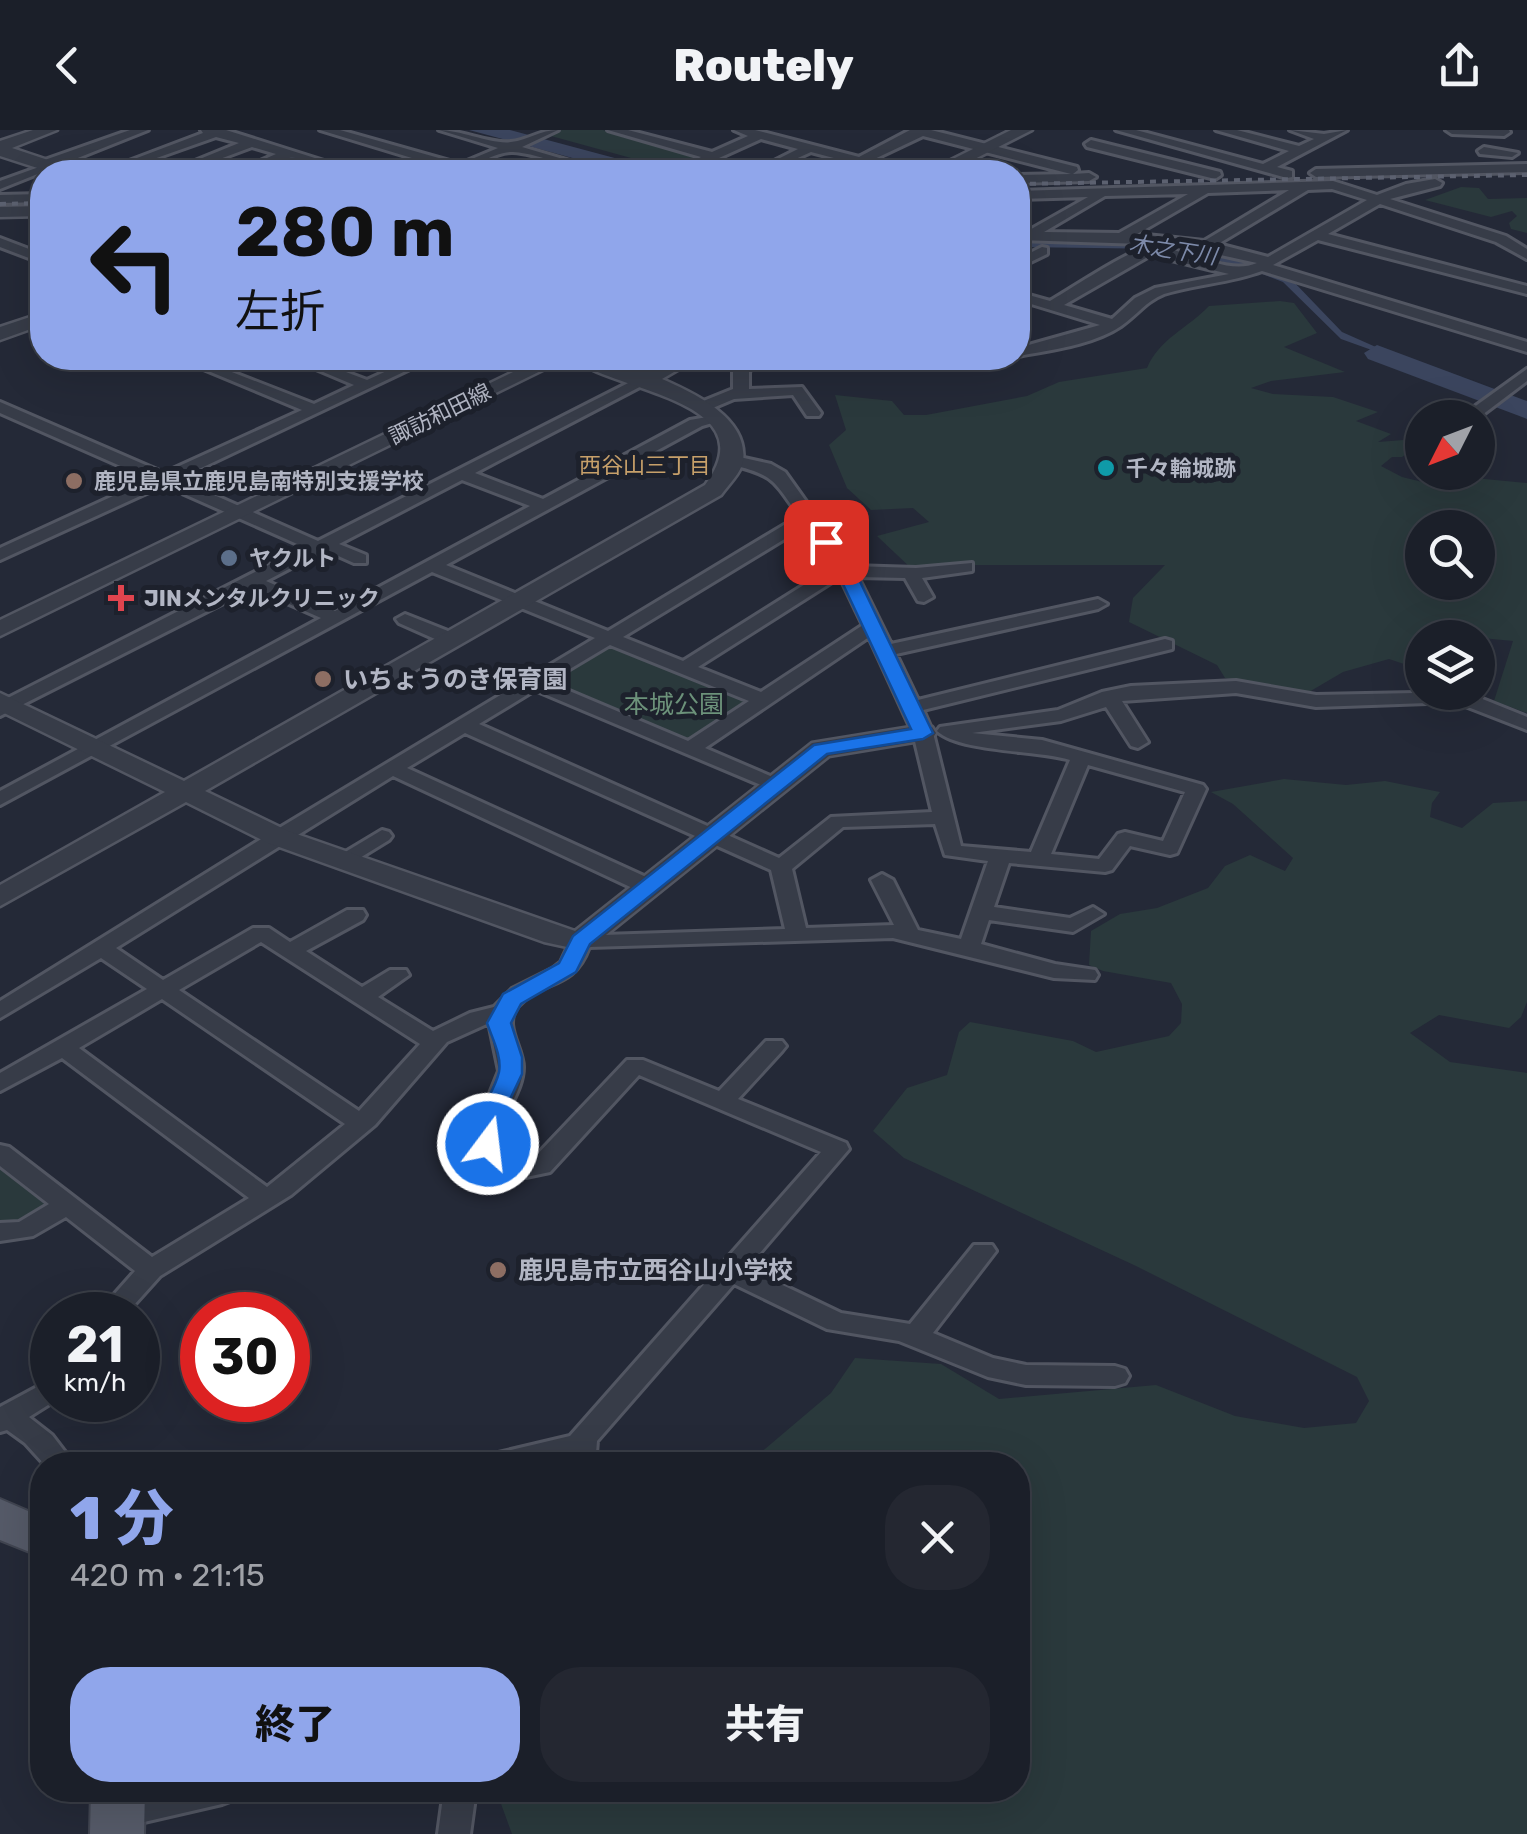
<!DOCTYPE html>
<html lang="ja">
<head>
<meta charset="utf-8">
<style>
	body { margin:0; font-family:Rubik,"Noto Sans JP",sans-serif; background:#242731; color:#f1f3f6; height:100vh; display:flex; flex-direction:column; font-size:38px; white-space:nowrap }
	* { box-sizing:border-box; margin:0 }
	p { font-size:32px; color:#a0a2a8 }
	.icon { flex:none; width:55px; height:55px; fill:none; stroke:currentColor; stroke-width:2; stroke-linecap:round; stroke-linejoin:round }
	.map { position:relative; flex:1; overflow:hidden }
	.drawer { position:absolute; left:30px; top:1322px; width:1000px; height:350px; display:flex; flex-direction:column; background:#1b1f29; border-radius:40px; box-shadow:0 10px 40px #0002,0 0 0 2px #393d46 }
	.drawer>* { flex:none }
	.banner { position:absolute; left:30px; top:30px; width:1000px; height:210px; border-radius:40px; box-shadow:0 10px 40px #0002,0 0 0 2px #393d46; background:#90a6eb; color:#111; overflow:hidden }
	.needle { width:65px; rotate:228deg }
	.fabs { position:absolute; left:1405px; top:270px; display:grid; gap:20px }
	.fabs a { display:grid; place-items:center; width:90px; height:90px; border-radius:50%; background:#1b1f29; box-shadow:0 10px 40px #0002,0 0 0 2px #393d46; font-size:50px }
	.speed { position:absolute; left:30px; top:1162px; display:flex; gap:20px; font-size:50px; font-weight:700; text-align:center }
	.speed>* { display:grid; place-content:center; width:130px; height:130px; border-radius:50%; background:#1b1f29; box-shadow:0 10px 40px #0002,0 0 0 2px #393d46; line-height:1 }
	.speed small { font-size:25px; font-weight:400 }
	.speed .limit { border:15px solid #d22; background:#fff; color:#111 }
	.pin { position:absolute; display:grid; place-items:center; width:85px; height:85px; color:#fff; margin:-42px; border-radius:20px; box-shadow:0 5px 15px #0006 }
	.me { position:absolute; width:110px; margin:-55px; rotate:15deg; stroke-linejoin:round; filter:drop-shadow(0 0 8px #0008) }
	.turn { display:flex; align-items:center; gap:35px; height:210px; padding:0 40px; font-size:45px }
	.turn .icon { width:130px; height:130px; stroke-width:2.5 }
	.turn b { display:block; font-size:70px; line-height:85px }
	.round { display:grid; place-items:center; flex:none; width:105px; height:105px; border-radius:40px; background:#242731 }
	.summary { display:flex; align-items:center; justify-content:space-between; height:170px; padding:0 40px }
	h1 { font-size:60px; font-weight:800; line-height:75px; color:#90a6eb }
	.primary-button { display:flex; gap:20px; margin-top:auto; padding:20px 40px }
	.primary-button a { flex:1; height:115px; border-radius:40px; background:#90a6eb; color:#111; font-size:40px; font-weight:800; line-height:115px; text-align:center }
	.primary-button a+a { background:#242731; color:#f1f3f6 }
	header { display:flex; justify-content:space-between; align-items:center; height:130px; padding:0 40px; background:#1b1f29; font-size:45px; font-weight:800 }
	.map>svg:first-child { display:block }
</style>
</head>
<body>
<header><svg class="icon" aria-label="back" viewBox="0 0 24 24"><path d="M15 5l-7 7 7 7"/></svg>Routely<svg class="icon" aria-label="share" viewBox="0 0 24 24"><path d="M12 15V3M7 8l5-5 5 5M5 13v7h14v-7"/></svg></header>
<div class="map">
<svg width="1527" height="1704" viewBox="0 0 1527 1704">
	<rect width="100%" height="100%" fill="#242937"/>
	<g fill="#2a393c" fill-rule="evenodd">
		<path d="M 560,0 L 603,0 L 704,27 L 680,39 L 671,39 L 551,6 Z"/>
		<path d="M 1461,57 L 1479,58 L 1488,69 L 1527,68 L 1527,103 L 1511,99 L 1509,93 L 1517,86 L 1512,81 L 1491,87 L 1425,70 Z"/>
		<path d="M 1280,171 L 1294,173 L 1317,203 L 1284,217 L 1345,242 L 1271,251 L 1251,258 L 1273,264 L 1333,267 L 1378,282 L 1356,291 L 1391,304 L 1378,312 L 1416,309 L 1422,313 L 1402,327 L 1392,327 L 1381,336 L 1402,347 L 1439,356 L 1454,346 L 1527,353 L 1527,583 L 1494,571 L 1513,511 L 1461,506 L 1422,508 L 1422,540 L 1389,529 L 1343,542 L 1309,562 L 1225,548 L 1217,535 L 1129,492 L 1133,468 L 1165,435 L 967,435 L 913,440 L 877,406 L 929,392 L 913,378 L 871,380 L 847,358 L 829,315 L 846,300 L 835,265 L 892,271 L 904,285 L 926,285 L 1027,266 L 1059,252 L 1147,238 C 1159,209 1188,198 1209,176 ZM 1422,398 L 1478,398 L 1478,452 L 1422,452 Z"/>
		<path d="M 614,516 L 742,569 L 745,575 L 693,609 L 681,610 L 551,554 L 552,549 L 603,517 Z"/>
		<path d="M 1284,649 L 1346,655 L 1385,651 L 1440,662 L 1432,673 L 1430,687 L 1462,698 L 1493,673 L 1527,671 L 1527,872 L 1521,887 L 1509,898 L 1439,885 L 1410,903 L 1450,932 L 1527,943 L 1527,1704 L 512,1704 L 496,1660 L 1018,1660 L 1018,1335 L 746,1335 L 831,1263 L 855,1228 L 941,1234 L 999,1269 L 1156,1255 L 1235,1286 L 1304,1298 L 1356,1293 L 1369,1271 L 1357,1247 L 1136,1136 L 904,1028 L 873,1001 L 907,958 L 947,945 L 959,902 L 970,892 L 1073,911 L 1096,922 L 1169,906 L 1181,893 L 1182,874 L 1171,853 L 1103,841 L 1089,835 L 1091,801 L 1120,784 L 1157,778 L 1208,758 L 1225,736 L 1250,725 L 1285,741 L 1293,728 L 1233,674 L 1211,662 Z"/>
		<path d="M 0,1039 L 46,1075 L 16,1094 L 0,1092 Z"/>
	</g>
	<g fill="#3b455e">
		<path d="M 469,0 L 510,0 L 667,42 L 624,42 Z"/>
		<path d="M 1133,108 L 1165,111 L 1258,132 L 1251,135 L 1293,151 L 1342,202 L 1430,241 L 1341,209 L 1283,152 L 1244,137 L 1169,119 L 1018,117 L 1018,109 Z"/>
	</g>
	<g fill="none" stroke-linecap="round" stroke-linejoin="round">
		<path fill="#3b455e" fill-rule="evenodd" d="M 1377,215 L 1527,271 L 1527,289 L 1368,229 L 1364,223 Z"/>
		<g stroke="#525662" stroke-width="6">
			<g id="minor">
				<path d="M 130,0 L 148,0 L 0,59 L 0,51 L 39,37 L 39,32 Z"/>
				<path d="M 201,0 L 226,0 L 359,42 C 335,44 310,26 289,28 C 270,30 255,42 235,42 L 276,24 L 252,17 L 185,42 L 168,42 L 239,13 L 216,7 L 117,42 L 100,42 L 203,3 Z"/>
				<path d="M 320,0 L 340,0 L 460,34 L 498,18 L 439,0 C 461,0 493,15 511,12 C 529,10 540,0 558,0 L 522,17 L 607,42 C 575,44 546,24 513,22 C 493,21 470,42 445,42 L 448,39 Z"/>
				<path d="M 608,0 L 628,0 L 712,22 L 748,6 L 734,0 L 755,0 L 859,27 L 910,0 L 931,0 L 1077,37 L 1078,40 L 1073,44 L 1089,43 L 1096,47 L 1089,51 L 1018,53 L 1018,45 L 1071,44 L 923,6 L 847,42 L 832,42 L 849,32 L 811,22 L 767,42 L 752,42 L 798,19 L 761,9 L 688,42 L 672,42 L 701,27 Z"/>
				<path d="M 1116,0 L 1136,0 L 1263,34 L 1289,21 L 1216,0 L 1237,0 L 1299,16 L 1314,9 L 1290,0 L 1324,4 L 1347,0 L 1277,37 L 1292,41 L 1292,47 L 1287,48 Z"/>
				<path d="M 1446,0 L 1509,0 L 1510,2 L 1504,6 L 1452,4 Z"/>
				<path d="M 1091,10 L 1220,42 L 1221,45 L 1215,49 L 1087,17 L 1085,14 Z"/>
				<path d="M 1484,17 L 1518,23 L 1512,27 L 1480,24 L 1478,21 Z"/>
				<path d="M 1527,34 L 1527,42 L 1316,47 L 1310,43 L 1316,39 Z"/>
				<path d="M 1435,49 L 1442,53 L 1440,56 L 1390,69 L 1506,106 L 1527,119 L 1527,129 L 1496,112 L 1380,74 L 1328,104 L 1527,156 L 1527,164 L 1318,110 L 1273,135 L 1527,212 L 1527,222 L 1262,141 C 1230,153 1196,154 1164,164 C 1146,171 1137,185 1121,196 C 1093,215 1050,220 1018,226 L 1018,218 L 1100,195 L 1018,170 L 1018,162 L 1050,171 C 1069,160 1132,118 1149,117 C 1184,115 1225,147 1257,133 L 1175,115 L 1018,110 L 1018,102 L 1026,102 L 1088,67 L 1018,69 L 1018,61 L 1333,51 L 1377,65 L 1406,54 ZM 1332,59 L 1367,70 L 1268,127 L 1218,114 L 1308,60 ZM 1289,60 L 1204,111 L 1137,104 L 1208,63 ZM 1188,64 L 1119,103 L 1044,102 L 1105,66 ZM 1151,125 L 1229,144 L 1155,158 L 1135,168 L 1112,189 L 1064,175 Z"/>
				<path d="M 42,64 L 42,72 L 0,73 L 0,65 Z"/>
				<path d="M 0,108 L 42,124 L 42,133 L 0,117 Z"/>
				<path d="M 1042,117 L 1047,118 L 1047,124 L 1018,138 L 1018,129 Z"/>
				<path d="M 177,228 L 196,228 L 314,274 L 354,255 L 290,228 L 309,228 L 367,250 L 415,228 L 433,228 L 178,349 L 318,411 L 640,247 L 653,250 L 475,343 L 543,369 L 690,290 L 719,285 L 719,291 L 702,296 L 446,435 L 608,501 L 799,386 C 773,349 774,345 729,334 L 729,328 L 735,326 L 771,334 L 785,342 L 852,436 L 916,438 L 972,433 L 972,441 L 922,448 L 933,467 L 924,472 L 918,471 L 905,448 L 858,447 L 891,514 L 1098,469 L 1107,474 L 1098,479 L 896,524 L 918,570 L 1165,509 L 1172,511 L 1172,519 L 923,580 L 933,603 L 961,716 L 1031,722 L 1070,630 C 1036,620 960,622 937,601 L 940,597 L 1058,580 L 1102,562 L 1131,556 L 1236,551 L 1316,565 L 1465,562 L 1527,587 L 1527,600 L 1455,572 L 1316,577 L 1236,563 L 1122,571 L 1148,612 L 1138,618 L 1131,616 L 1106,577 L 1061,591 L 972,603 L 1042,610 L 1203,655 L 1206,659 L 1177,723 L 1170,725 L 1130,716 L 1112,740 L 1105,742 L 1009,733 L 994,777 L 1070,788 L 1093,777 L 1104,784 L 1073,802 L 989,790 L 981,814 L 1055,834 L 1095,840 L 1098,845 L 1095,850 L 1054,848 L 893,808 L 589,817 C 573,861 543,848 518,876 C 502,895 523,917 523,937 C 523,964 500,984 500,1012 C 509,1022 519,1031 532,1030 L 627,930 L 643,930 L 719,961 L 766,911 L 782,911 L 786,916 L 782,921 L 738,969 L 846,1013 L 849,1019 L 747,1138 L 841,1183 L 910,1194 L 974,1115 L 992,1115 L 996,1121 L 933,1203 L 993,1228 L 1026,1235 L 1115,1236 L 1125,1239 L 1129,1246 L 1125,1253 L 1115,1256 L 1026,1255 L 988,1247 L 899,1211 L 827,1199 L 734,1154 L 597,1311 L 595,1335 L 567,1335 L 567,1328 L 540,1335 L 480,1335 L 484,1327 L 494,1324 L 570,1306 L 821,1022 L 639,945 L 550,1042 L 526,1047 L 510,1043 L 490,1031 L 476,1014 L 478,993 L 499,941 L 489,893 L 447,912 L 375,995 L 291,1065 L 160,1146 L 125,1185 L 96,1185 L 135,1141 L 66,1087 L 33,1106 L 0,1111 L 0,1093 L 19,1092 L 49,1074 L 0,1036 L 0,1015 L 9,1017 L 152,1127 L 249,1068 L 62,928 L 0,961 L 0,943 L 147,859 L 101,828 L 0,888 L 0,871 L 271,703 L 595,508 L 432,442 L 0,675 L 0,661 L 321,488 L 253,458 L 0,586 L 0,572 L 304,417 L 164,355 L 0,430 L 0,418 L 150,349 L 0,283 L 0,272 L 164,343 L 302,280 ZM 462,350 L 530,376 L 335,481 L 266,451 L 325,420 L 354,433 L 366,433 L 366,425 L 339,414 ZM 806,396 L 834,436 L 683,531 L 623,507 ZM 840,447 L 863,495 L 761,562 L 698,537 ZM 869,507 L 913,603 L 932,682 L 831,687 L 779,728 L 479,594 L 535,560 L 775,661 L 782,659 L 785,655 L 782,651 L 705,618 ZM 610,515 L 749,571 L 688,611 L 548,552 ZM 465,603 L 771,740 L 785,799 L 573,806 L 561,832 L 552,839 L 512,859 L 494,877 L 470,883 L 433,901 L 378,867 L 409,845 L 406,840 L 390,840 L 362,857 L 306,821 L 363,790 L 366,785 L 363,780 L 347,780 L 290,812 L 269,798 L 253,798 L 163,850 L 116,818 L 393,646 L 641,762 L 657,762 L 660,757 L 657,752 L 407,638 ZM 1088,635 L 1185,662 L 1163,711 L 1125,702 L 1118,704 L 1099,729 L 1051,724 ZM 935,694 L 945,725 L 988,731 L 961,809 L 918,800 L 893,750 L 882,744 L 871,750 L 894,795 L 806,798 L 792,739 L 843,697 ZM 261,812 L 420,914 L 359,981 L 179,860 ZM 162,869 L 345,994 L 267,1057 L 79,918 Z"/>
				<path d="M 750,228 L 768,228 L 749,241 L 749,259 L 802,257 L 821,283 L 819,286 L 807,286 L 793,265 L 734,269 L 708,280 L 696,280 L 696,274 L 733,259 L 733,239 Z"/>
				<path d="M 944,228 L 1003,228 C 990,236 957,236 944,228 Z"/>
				<path d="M 1527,239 L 1527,251 L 1478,288 L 1459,288 Z"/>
				<path d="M 405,484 L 458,505 L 460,509 L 458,513 L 444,513 L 399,493 L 396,489 Z"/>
				<path d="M 382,700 L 389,702 L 392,706 L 389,710 L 350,734 L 336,734 L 332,730 Z"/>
				<path d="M 52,1249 L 52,1270 L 56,1270 L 29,1287 L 52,1305 L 75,1335 L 45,1335 L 25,1313 L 7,1300 L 0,1302 L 0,1277 Z"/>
				<path d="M 161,1660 L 238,1660 L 233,1670 L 222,1674 L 118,1698 L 107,1694 L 102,1684 L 107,1674 Z"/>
				<path d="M 444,1660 L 476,1660 L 470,1704 L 438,1704 Z"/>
			</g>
		</g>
		<g stroke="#525662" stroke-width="5">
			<g id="tertiary">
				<path d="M 33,0 L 57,0 L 12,18 L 72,38 L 74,42 L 50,42 L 0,26 L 0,11 Z"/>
				<path d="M 1011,0 L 1032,0 L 949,42 L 927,42 Z"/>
				<path d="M 42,76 L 42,86 L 0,87 L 0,77 Z"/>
				<path d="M 42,183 L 42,195 L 0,210 L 0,197 Z"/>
				<path d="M 542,228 L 567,228 L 0,506 L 0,490 Z"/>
				<path d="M 573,228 L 602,228 L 644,242 L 673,228 L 698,228 L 662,249 C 694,263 749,288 743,331 C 741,343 728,355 721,365 L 205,661 L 288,701 L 575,801 L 812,613 L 923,595 L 932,597 L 936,603 L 932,609 L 829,626 L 591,817 L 581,820 L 544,812 L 268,713 L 186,672 L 0,776 L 0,755 L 165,662 L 0,581 L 0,563 L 184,651 L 705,355 C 770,269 609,261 573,228 Z"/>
			</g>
		</g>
		<g stroke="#414551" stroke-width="4">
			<g id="primary">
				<path d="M 0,1369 L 42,1387 L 42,1427 L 0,1410 Z"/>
				<path d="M 91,1660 L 145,1660 L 144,1704 L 90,1704 Z"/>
			</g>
		</g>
		<use href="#minor" fill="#373c48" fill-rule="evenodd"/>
		<use href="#tertiary" fill="#373c48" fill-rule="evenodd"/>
		<use href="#primary" fill="#555a68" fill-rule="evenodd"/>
		<g stroke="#5c6170" stroke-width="4" stroke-dasharray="6 6" stroke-linecap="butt">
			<path d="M 1018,54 L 1527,45"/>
			<path d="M 0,74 L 42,73"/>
		</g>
	</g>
	<path fill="#1a73e8" stroke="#114b97" stroke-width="2.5" d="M 826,407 L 833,409 L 853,437 L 933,603 L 923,609 L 827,624 L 590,814 L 576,842 L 521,874 L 511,893 L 522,927 L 522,944 L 503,984 L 497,1020 L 480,1020 C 466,991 493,969 499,942 C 502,926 492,908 487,893 L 503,864 L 559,833 L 573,806 L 814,615 L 911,599 L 835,437 L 818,412 Z"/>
	<circle fill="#0f9aa8" stroke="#1d212c" stroke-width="4" cx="1106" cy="338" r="10"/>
	<g fill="#8d6e63" stroke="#1d212c" stroke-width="4">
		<circle cx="74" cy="351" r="10"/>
		<circle cx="323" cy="549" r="10"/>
		<circle cx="498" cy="1140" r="10"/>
	</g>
	<circle fill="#5c6f8a" stroke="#1d212c" stroke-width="4" cx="229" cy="428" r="10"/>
	<path fill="#e0444e" stroke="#1d212c" stroke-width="4" d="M116 453h10v10h10v10h-10v10h-10v-10h-10v-10h10z"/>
	<g text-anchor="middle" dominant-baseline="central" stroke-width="10" stroke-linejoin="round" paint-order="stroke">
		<g font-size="22" font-style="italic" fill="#7d8aa9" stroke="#1d212c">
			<text transform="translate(1173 120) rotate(9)">木之下川</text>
		</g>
		<g font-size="22" fill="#b2b6c4" stroke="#1d212c">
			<text transform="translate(440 284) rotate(-26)">諏訪和田線</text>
		</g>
		<g font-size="22" fill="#c7a06a" stroke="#1d212c">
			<text x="645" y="335">西谷山三丁目</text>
		</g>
		<g font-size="22" font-weight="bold" fill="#b2b6c4" stroke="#1d212c" text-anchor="start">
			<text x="1126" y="338">千々輪城跡</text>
			<text x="94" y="351">鹿児島県立鹿児島南特別支援学校</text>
			<text x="249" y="428">ヤクルト</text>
			<text x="144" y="468">JINメンタルクリニック</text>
		</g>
		<g font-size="25" font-weight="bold" fill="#b2b6c4" stroke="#1d212c" text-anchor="start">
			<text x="343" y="549">いちょうのき保育園</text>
			<text x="518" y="1140">鹿児島市立西谷山小学校</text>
		</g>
		<g font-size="25" fill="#6c927a" stroke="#1d212c">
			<text x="674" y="574">本城公園</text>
		</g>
	</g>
</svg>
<div class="fabs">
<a><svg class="needle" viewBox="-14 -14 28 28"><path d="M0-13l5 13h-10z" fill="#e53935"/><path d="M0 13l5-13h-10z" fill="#a0a2a8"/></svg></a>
<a><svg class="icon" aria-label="search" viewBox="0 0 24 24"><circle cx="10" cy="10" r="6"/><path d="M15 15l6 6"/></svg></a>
<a><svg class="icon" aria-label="layers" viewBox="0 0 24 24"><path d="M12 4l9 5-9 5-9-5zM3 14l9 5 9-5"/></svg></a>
</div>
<div class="speed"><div>21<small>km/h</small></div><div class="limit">30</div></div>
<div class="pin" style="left:826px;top:412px;background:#d93025"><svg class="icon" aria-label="arrive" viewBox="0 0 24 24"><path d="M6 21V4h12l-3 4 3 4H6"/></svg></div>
<svg class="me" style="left:488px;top:1014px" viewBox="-20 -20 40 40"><circle r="17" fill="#1a73e8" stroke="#fff" stroke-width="3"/><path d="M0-11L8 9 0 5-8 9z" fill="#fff"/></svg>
<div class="banner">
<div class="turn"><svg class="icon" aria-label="left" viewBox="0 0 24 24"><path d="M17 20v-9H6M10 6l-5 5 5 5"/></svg><div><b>280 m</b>左折</div></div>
</div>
<section class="drawer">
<div class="summary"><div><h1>1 分</h1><p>420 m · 21:15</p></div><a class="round"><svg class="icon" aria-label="close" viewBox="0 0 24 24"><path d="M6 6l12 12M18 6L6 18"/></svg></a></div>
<div class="primary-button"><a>終了</a><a>共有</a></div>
</section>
</div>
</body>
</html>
